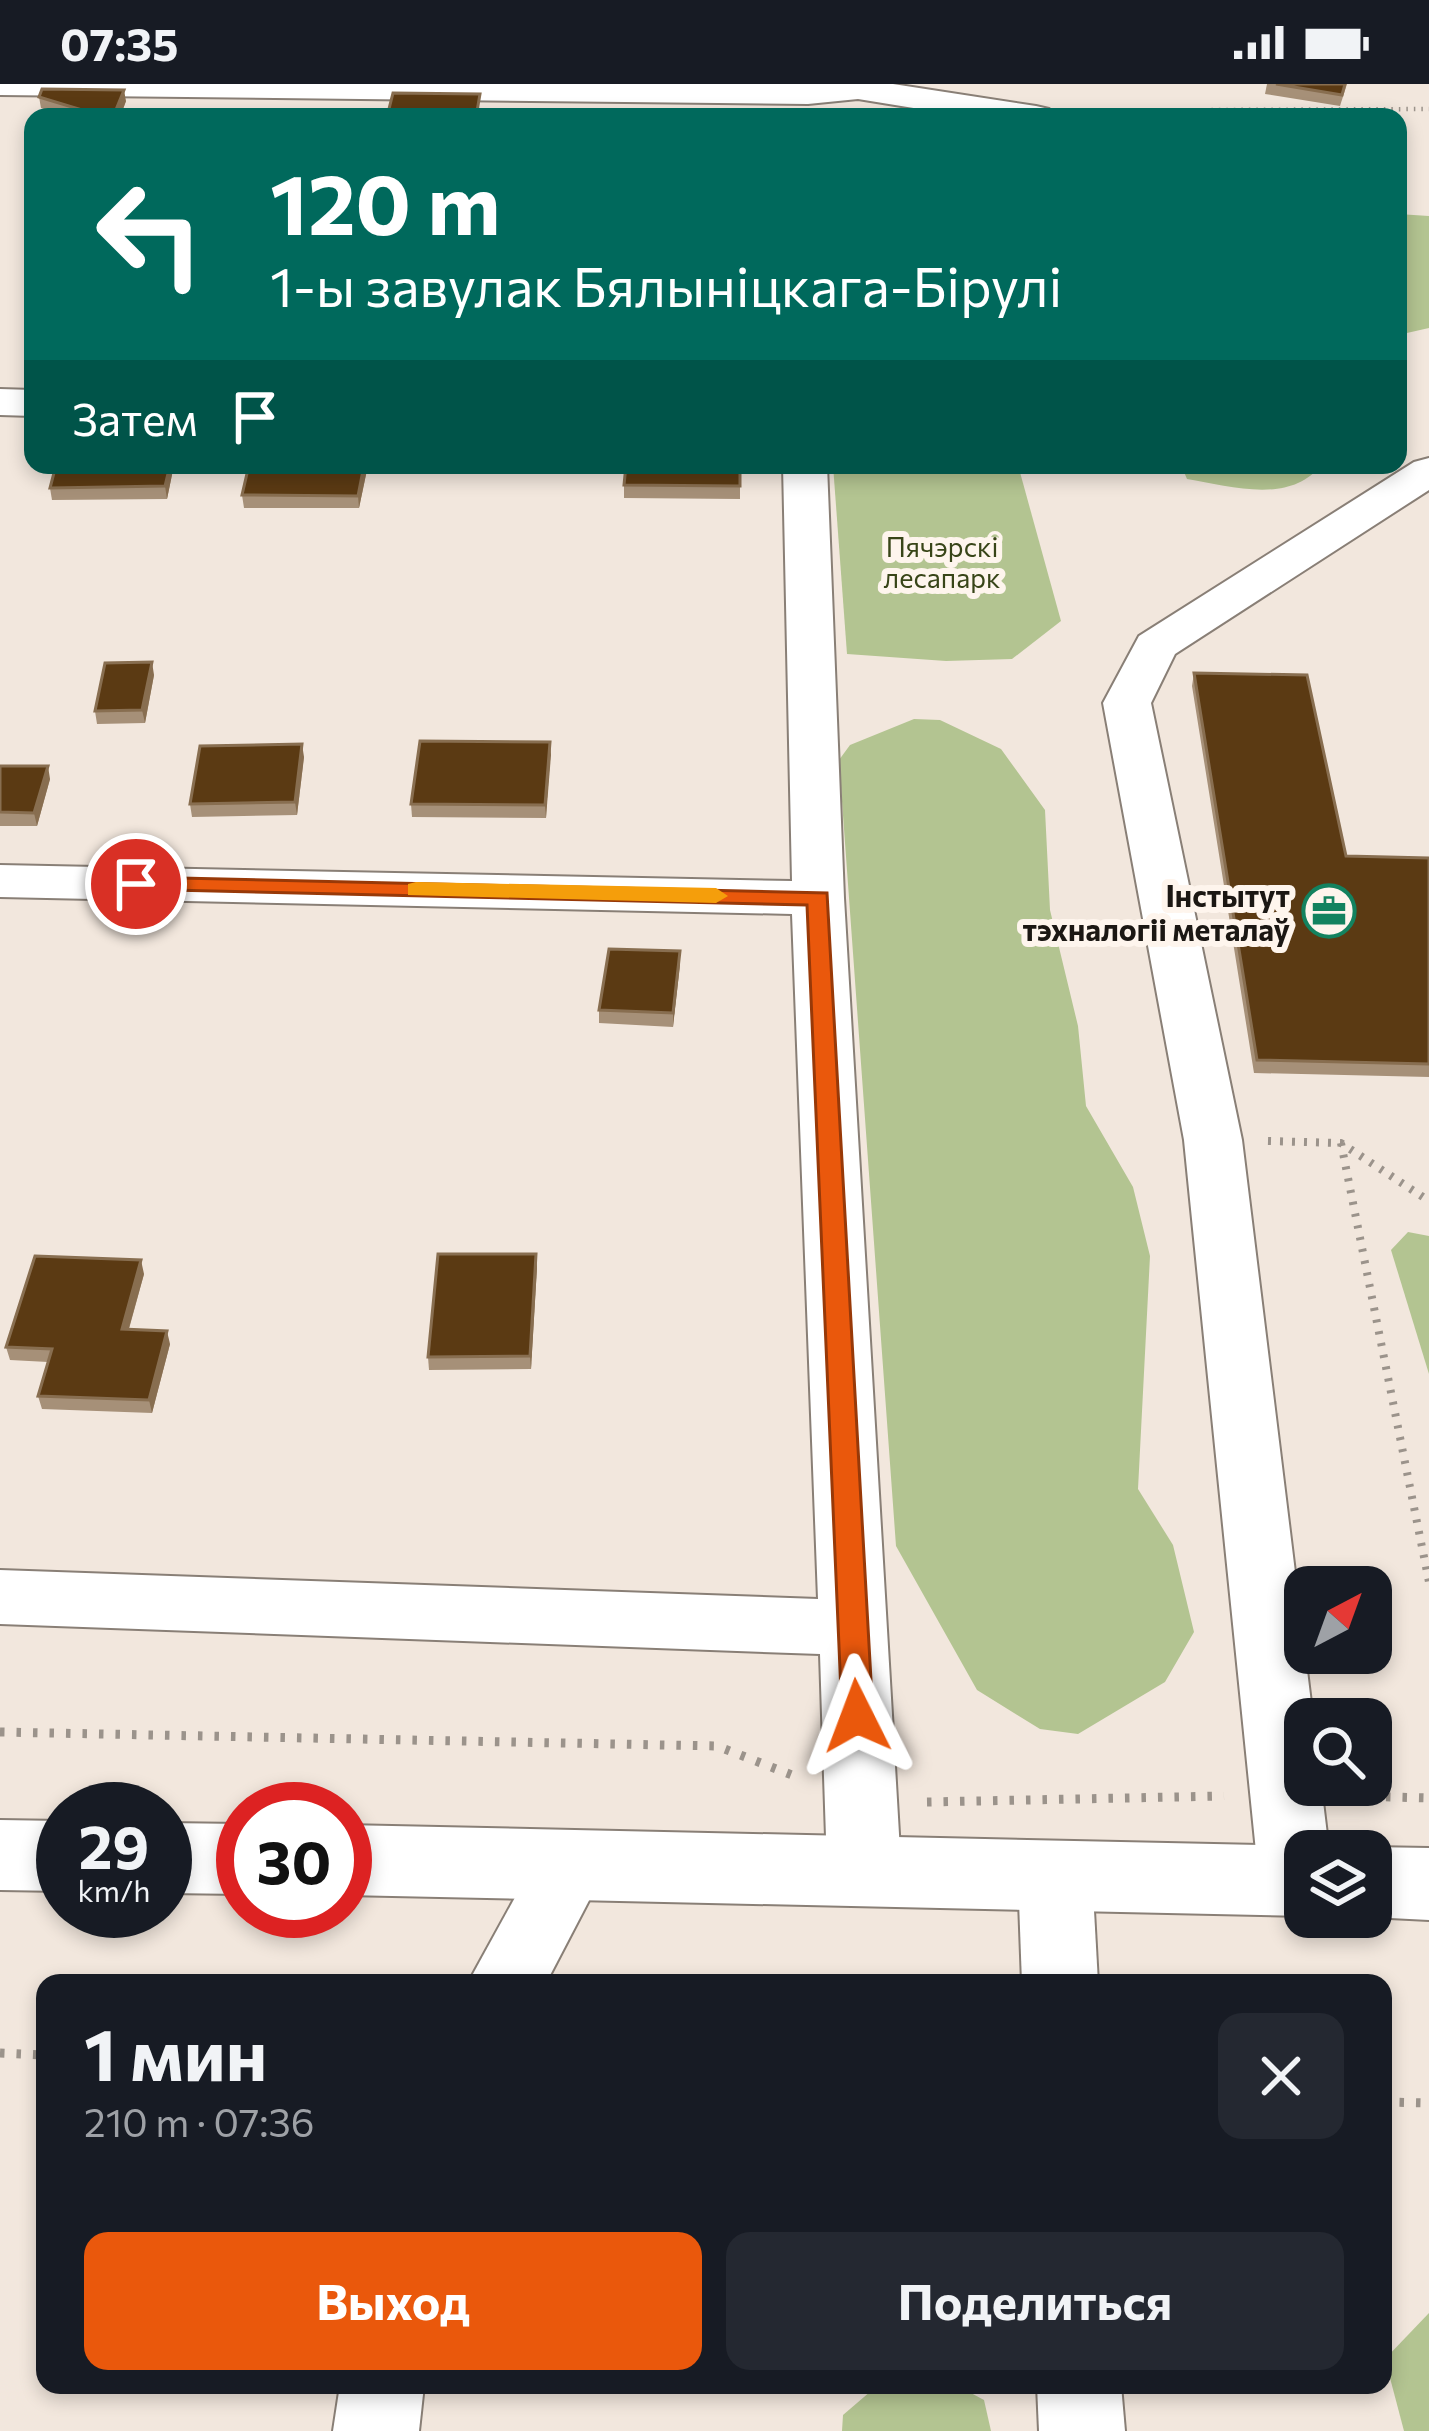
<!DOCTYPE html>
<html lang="ru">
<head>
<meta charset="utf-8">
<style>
	body { margin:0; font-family:Commissioner,sans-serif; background:#242831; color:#f1f3f6; height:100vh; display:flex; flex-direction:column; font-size:45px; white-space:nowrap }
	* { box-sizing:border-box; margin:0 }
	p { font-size:39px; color:#9ea1a6 }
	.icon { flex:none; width:66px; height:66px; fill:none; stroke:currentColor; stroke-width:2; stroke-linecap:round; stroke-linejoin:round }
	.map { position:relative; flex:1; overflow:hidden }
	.details { position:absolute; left:36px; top:1890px; width:1356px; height:420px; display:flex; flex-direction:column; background:#171b24; border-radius:24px; box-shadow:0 6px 18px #0003 }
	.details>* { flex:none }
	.hud { position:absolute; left:24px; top:24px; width:1383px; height:366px; border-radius:24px; box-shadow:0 6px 18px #0003; background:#00695c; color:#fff; overflow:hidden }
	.needle { width:78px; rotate:41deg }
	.fabs { position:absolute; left:1284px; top:1482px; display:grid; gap:24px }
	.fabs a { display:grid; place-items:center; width:108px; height:108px; border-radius:24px; background:#171b24; box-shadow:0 6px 18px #0003; font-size:60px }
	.speed { position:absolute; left:36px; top:1698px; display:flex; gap:24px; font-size:60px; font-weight:700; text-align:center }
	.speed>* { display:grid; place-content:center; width:156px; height:156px; border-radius:50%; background:#171b24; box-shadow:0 6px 18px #0003; line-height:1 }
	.speed small { font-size:30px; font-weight:400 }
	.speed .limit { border:18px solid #d22; background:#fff; color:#111 }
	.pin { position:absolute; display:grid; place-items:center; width:102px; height:102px; color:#fff; margin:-51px; border:6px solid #fff; border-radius:50%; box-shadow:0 3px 12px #0007 }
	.me { position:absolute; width:132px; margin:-66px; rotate:357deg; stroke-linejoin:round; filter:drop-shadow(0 0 9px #0008) }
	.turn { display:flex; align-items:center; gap:42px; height:252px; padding:0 48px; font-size:54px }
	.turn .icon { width:156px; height:156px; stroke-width:2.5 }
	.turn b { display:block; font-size:84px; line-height:102px }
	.then { display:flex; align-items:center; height:114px; padding:0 48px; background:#0003; gap:24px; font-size:45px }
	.round { display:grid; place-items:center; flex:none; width:126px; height:126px; border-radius:24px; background:#242831 }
	.headline { display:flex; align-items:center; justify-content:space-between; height:204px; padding:0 48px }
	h1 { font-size:72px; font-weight:700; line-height:90px }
	.button { display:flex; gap:24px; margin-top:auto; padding:24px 48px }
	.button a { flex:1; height:138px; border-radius:24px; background:#ea580c; color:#fff; font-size:48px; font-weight:700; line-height:138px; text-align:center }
	.button a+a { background:#242831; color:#f1f3f6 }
	.status { display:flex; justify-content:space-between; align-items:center; height:84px; padding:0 60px; background:#171b24; direction:ltr }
	.status svg { height:33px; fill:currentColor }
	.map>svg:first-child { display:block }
</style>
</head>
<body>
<div class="status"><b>07:35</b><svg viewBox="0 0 49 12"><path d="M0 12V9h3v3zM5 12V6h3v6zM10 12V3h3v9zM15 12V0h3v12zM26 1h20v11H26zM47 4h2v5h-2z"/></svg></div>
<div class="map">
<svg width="1429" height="2347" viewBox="0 0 1429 2347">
	<rect width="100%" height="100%" fill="#f2e7dd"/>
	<g fill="#b3c491">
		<path d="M 1398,130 L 1429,132 L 1429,244 L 1398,251 Z"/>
		<path d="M 833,381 L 1018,381 L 1061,537 L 1012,575 L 946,577 L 847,570 Z"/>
		<path d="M 1181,381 L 1321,381 C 1290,421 1230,402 1187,395 Z"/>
		<path d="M 914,635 L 940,636 L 1001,665 L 1045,726 L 1050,826 L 1078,942 L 1086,1022 L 1133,1103 L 1150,1172 L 1138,1405 L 1173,1461 L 1194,1548 L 1165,1598 L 1078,1650 L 1040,1645 L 977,1606 L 896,1462 L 839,676 L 850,661 Z"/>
		<path d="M 1408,1148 L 1429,1152 L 1429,1290 L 1391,1166 Z"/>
		<path d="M 1429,2229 L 1429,2347 L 1404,2347 L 1385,2275 Z"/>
		<path d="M 878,2301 L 956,2301 L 984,2316 L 991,2347 L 842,2347 L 843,2331 Z"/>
	</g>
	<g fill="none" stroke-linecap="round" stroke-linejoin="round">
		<g stroke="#897f76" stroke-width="4">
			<g id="minor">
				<path d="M 0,0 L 893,0 L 1036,22 L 1049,25 L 1054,33 L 969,33 L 858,15 L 808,20 L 0,11 Z"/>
				<path d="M 0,305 L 33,306 L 33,332 L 0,331 Z"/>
				<path d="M 1429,374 L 1429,406 L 1175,570 L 1151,619 L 1242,1056 L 1313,1635 L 1305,1635 L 1305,1701 L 1321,1701 L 1329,1767 L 1305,1767 L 1305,1826 L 1296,1829 L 1270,1820 L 1259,1797 L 1184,1056 L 1103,619 L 1139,552 L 1414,378 Z"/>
				<path d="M 783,381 L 827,381 L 844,814 L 901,1784 L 890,1807 L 864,1816 L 838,1807 L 827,1784 L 820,1570 L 0,1540 L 0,1486 L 818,1515 L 792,830 L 0,813 L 0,781 L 792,797 Z"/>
				<path d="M 572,1748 L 598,1757 L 608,1780 L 546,1899 L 468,1899 L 546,1757 Z"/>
				<path d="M 1055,1758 L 1081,1767 L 1092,1790 L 1098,1899 L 1022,1899 L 1018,1790 L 1029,1767 Z"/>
				<path d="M 340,2301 L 424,2301 L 419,2347 L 333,2347 Z"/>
				<path d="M 1037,2301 L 1121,2301 L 1125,2347 L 1039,2347 Z"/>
			</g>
		</g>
		<g stroke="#897f76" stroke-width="4">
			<g id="major">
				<path d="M 0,1736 L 63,1737 L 63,1807 L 0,1806 Z"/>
				<path d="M 165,1739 L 243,1740 L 243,1810 L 165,1809 Z"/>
				<path d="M 345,1741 L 1305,1762 L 1320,1767 L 1305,1767 L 1305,1832 L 345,1811 Z"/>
				<path d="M 1371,1763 L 1429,1764 L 1429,1836 L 1370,1833 L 1371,1767 L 1359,1767 Z"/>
			</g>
		</g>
		<path stroke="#9b938b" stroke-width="4.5" stroke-dasharray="1.5 6" stroke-linecap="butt" d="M 1198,33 L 1212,26 L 1429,25"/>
		<g stroke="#9b938b" stroke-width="8" stroke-dasharray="3 9" stroke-linecap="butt">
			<path d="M 1268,1057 L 1341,1059 L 1429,1117"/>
			<path d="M 1341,1059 L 1429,1498"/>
		</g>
		<g stroke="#9b938b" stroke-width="9" stroke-dasharray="4.5 12" stroke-linecap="butt">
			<path d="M 0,1648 L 717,1662 L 797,1693"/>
			<path d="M 1353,1712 L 1429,1714"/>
			<path d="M 927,1718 L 1224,1712"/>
			<path d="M 0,1969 L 45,1971"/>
			<path d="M 1383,2018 L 1429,2019"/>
		</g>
		<use href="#minor" fill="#fff" fill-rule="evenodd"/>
		<use href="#major" fill="#fff" fill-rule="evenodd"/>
	</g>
	<g fill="#a69078">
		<path d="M 1267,0 L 1347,0 L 1340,22 L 1265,10 Z"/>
		<path d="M 39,13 L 126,17 L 120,33 L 70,33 L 41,24 Z"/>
		<path d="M 174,381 L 167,415 L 52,416 L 50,404 Z"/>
		<path d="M 249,381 L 368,381 L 359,424 L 244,424 L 242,411 Z"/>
		<path d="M 740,381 L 740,415 L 624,414 L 624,401 Z"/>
		<path d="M 1194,589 L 1346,772 L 1429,774 L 1429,993 L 1254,989 L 1192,602 Z"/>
		<path d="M 154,591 L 145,639 L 97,640 L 95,627 Z"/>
		<path d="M 550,658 L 546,734 L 412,733 L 411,720 Z"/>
		<path d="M 304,673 L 297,731 L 192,733 L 190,720 Z"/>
		<path d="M 0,682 L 50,695 L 37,742 L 0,742 Z"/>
		<path d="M 680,867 L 673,943 L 599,939 L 599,926 Z"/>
		<path d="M 537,1183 L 531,1285 L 429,1286 L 428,1273 Z"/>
		<path d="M 144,1190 L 129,1245 L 170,1260 L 152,1329 L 42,1325 L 38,1312 L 48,1278 L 10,1276 L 6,1263 Z"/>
	</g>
	<g fill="#886e50">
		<path d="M 124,6 L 126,17 L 120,33 L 113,33 Z"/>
		<path d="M 170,381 L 174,381 L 167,415 L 165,402 Z"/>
		<path d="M 364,381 L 368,381 L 359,424 L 358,412 Z"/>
		<path d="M 152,578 L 154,591 L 145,639 L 142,626 Z"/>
		<path d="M 550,658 L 551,671 L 546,734 L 545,721 Z"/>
		<path d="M 302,660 L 304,673 L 297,731 L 295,718 Z"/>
		<path d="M 48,682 L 50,695 L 37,742 L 34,729 Z"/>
		<path d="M 680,867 L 680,881 L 673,943 L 673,929 Z"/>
		<path d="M 536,1170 L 537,1183 L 531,1285 L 530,1272 Z"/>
		<path d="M 141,1176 L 144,1190 L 125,1258 L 122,1245 Z"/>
		<path d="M 167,1247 L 170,1260 L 152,1329 L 149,1316 Z"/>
	</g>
	<g fill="#5b3a13" stroke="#886e50" stroke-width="3">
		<path d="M 1276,0 L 1345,0 L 1342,11 Z"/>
		<path d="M 42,5 L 124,6 L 113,33 L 105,33 L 39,13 Z"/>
		<path d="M 393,9 L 480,10 L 476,33 L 387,33 Z"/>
		<path d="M 56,381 L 170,381 L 165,402 L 50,404 Z"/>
		<path d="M 249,381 L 364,381 L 358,412 L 242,411 Z"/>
		<path d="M 626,381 L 740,381 L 740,402 L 624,401 Z"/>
		<path d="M 152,578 L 142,626 L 95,627 L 105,579 Z"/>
		<path d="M 1194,589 L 1307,591 L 1346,772 L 1429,774 L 1429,980 L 1257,976 Z"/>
		<path d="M 420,657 L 550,658 L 545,721 L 411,720 Z"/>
		<path d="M 302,660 L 295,718 L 190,720 L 200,662 Z"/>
		<path d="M 0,682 L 48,682 L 34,729 L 0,728 Z"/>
		<path d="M 609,865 L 680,867 L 673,929 L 599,926 Z"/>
		<path d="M 438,1170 L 536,1170 L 530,1272 L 428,1273 Z"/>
		<path d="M 35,1172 L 141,1176 L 122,1245 L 167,1247 L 149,1316 L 38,1312 L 52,1265 L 6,1263 Z"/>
	</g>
	<path fill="#ea580c" stroke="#983908" stroke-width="3" d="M 136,793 L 827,809 L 873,1632 L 869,1641 L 857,1645 L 846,1641 L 842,1632 L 807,821 L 128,805 L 125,800 Z"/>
	<path fill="#f59e0b" d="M 416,798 L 716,804 L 728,812 L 716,819 L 408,811 L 408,800 Z"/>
	<defs>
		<g id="office-ring" transform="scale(2.7)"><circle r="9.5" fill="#fef5ed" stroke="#13825f" stroke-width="1.5"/><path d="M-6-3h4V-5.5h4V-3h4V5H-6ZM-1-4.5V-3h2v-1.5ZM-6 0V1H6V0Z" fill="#13825f"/></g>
	</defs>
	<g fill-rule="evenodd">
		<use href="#office-ring" x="1329" y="827"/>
	</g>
	<g text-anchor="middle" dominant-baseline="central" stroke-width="12" stroke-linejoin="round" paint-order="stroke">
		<g font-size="27" fill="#384518" stroke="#fef5ed">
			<text x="942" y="462">Пячэрскі<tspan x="942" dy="31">лесапарк</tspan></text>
		</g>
		<g font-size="30" font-weight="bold" fill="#1b1713" stroke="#fef5ed" text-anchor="end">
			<text x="1290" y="810">Інстытут<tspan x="1290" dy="34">тэхналогіі металаў</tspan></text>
		</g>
	</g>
</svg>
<div class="fabs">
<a><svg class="needle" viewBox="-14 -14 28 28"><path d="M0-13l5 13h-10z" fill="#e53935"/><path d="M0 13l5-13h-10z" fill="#9ea1a6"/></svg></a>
<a><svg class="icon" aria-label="search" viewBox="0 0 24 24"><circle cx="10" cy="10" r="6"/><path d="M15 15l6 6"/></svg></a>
<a><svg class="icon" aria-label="layers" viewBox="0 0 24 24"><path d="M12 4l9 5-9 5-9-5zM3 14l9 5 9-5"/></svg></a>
</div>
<div class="speed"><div>29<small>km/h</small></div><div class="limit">30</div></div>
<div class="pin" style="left:136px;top:800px;background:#d93025"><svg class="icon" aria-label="arrive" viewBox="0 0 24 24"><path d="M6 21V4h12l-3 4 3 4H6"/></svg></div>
<svg class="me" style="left:857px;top:1632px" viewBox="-20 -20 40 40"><path d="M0-17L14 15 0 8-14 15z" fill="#ea580c" stroke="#fff" stroke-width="4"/></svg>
<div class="hud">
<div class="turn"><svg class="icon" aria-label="left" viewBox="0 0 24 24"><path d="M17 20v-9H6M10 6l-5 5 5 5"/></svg><div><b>120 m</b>1-ы завулак Бялыніцкага-Бірулі</div></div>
<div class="then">Затем<svg class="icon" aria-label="arrive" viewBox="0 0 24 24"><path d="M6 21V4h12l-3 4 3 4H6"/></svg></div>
</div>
<section class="details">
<div class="headline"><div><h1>1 мин</h1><p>210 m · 07:36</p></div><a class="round"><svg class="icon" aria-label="close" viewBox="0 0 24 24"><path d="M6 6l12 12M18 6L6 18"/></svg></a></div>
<div class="button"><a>Выход</a><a>Поделиться</a></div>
</section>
</div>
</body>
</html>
